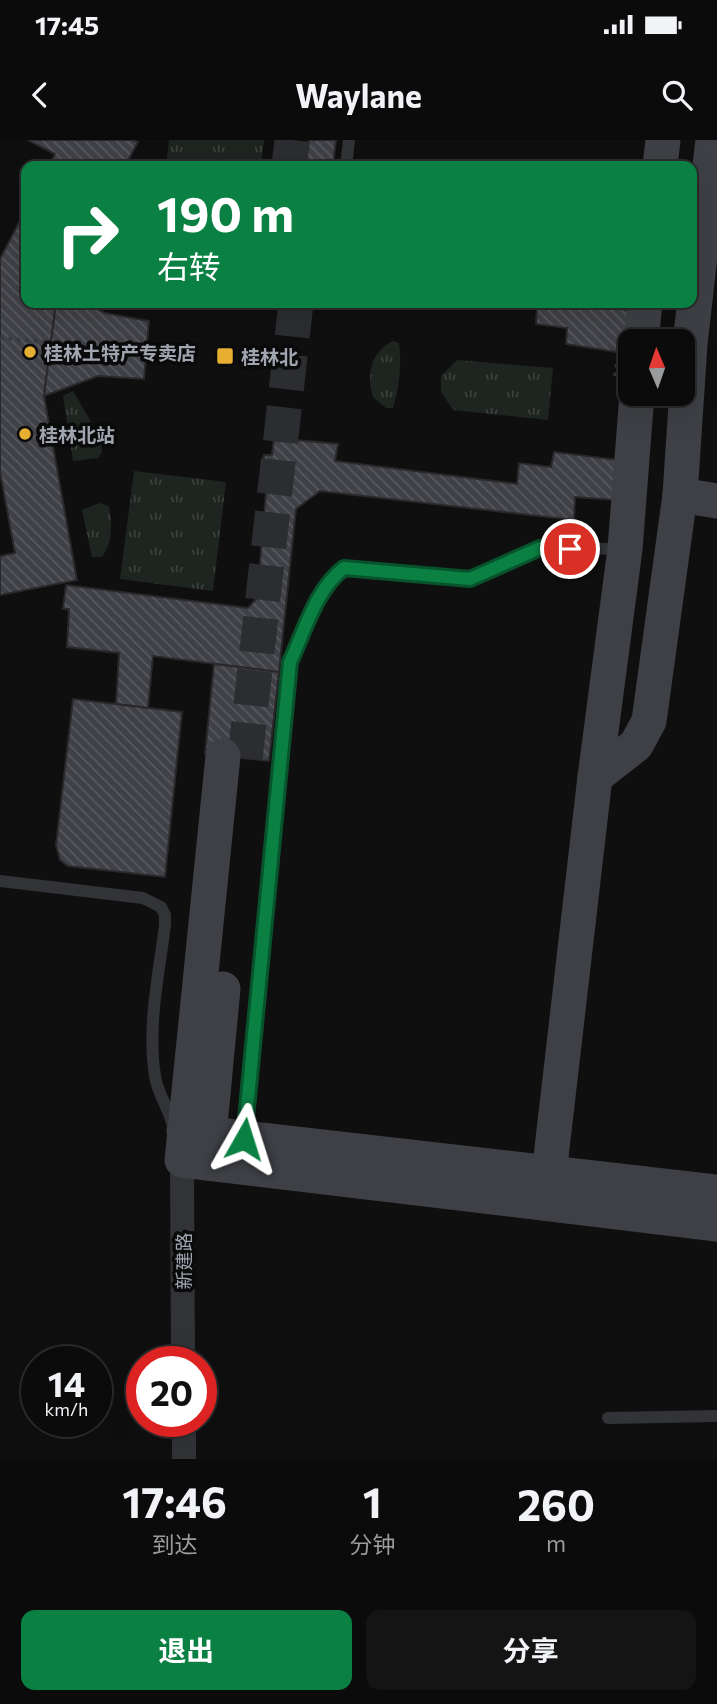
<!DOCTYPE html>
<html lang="zh">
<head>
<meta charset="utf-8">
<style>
	body { margin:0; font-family:Commissioner,"Noto Sans SC",sans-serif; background:#141415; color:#f1f3f6; height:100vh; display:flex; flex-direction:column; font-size:26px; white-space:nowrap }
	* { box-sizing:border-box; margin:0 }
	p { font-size:23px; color:#9a9b9d }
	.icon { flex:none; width:38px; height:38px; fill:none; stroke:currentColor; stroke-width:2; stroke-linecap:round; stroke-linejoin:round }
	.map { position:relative; height:1319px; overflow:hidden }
	.panel { display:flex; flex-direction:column; background:#0b0b0c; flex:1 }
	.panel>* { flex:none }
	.top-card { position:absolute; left:21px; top:21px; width:676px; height:147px; border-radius:14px; box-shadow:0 7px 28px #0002,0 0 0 2px #2b2b2d; background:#0b8043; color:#fff; overflow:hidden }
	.needle { width:46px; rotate:358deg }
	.fabs { position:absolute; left:618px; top:189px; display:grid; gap:14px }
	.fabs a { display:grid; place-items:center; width:77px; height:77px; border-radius:14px; background:#0b0b0c; box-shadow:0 7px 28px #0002,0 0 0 2px #2b2b2d; font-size:35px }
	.speed { position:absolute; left:21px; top:1206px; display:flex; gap:14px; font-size:35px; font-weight:700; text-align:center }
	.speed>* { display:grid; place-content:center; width:91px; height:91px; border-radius:50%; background:#0b0b0c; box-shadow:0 7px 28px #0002,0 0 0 2px #2b2b2d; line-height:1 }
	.speed small { font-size:18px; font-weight:400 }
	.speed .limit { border:10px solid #d22; background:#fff; color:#111 }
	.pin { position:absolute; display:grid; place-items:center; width:60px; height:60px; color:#fff; margin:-30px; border:4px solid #fff; border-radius:50%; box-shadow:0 2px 7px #0007 }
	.me { position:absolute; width:77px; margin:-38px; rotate:6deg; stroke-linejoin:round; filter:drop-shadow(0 0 5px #0008) }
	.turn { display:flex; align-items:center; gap:24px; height:147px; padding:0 21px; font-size:32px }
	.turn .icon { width:91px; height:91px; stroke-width:2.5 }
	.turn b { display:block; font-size:49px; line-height:60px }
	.eta { display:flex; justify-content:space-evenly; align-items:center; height:119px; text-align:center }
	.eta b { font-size:42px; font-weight:700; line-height:49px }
	.action { display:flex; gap:14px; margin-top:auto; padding:14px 21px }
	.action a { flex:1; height:80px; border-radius:14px; background:#0b8043; color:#fff; font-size:28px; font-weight:700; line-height:80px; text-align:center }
	.action a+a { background:#141415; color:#f1f3f6 }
	.status { display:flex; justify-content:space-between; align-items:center; height:49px; padding:0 35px; background:#0b0b0c; direction:ltr }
	.status svg { height:19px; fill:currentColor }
	header { display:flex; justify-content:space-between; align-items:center; height:91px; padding:0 21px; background:#0b0b0c; font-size:32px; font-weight:700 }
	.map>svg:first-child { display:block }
</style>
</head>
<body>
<div class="status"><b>17:45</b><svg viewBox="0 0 49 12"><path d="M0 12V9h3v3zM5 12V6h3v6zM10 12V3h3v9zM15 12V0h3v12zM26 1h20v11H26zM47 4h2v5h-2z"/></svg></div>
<header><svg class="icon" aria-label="back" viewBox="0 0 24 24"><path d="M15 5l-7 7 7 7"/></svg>Waylane<svg class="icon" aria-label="search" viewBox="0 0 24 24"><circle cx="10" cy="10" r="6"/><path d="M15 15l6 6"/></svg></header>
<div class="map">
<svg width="717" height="1319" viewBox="0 0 717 1319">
	<defs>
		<pattern id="grass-tufts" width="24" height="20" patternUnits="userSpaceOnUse" patternTransform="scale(1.75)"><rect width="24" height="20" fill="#1e241f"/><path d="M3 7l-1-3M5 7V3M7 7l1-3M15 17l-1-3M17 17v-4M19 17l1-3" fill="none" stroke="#3c413d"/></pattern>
		<pattern id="building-back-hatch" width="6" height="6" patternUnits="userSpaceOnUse" patternTransform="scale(1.75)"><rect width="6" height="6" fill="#404146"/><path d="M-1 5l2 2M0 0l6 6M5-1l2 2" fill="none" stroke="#58595e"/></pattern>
	</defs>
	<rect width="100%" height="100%" fill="#0f0f10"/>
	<g fill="url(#grass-tufts)">
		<path d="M 169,0 L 264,0 L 261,26 L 166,26 Z"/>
		<path d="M 393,201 L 399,203 C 402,223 399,249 393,268 L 386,268 L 373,257 C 366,235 371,211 393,201 Z"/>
		<path d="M 457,220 L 553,228 L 548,280 L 453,270 L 441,252 L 441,236 Z"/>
		<path d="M 73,251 L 101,299 L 102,313 L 98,318 L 73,321 L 63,256 Z"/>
		<path d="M 134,331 L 226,342 L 213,451 L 120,439 Z"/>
		<path d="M 99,363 L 109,366 C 112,385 113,401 102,417 L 92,417 L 82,370 Z"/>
	</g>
	<g fill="url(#building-back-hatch)" stroke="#29292c" stroke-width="2">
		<path d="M 28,0 L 133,0 L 138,2 L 125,26 L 49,26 L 55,14 Z"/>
		<path d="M 309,0 L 336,0 L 333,26 L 306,26 Z"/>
		<path d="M 26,69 L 26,163 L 56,163 L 44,256 L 77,440 L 0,455 L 0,416 L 15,413 L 0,332 L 0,119 Z"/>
		<path d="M 56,163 L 85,163 L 105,173 L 149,181 L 144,239 L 98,236 L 44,256 Z"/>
		<path d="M 494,163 L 592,163 L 592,165 L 633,171 L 629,214 L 566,204 L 567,188 L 536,184 L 537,168 Z"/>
		<path d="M 274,298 L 338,304 L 335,321 L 517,344 L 519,323 L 551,327 L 554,312 L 619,320 L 615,360 L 575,357 L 574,380 L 320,351 L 296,369 L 279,532 L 153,516 L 148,568 L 116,564 L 119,513 L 67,507 L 69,469 L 63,469 L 66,445 L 248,468 L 257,458 L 266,353 L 261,349 L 264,315 L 272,315 Z"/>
		<path d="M 214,524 L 279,532 L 269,621 L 205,614 Z"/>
		<path d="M 73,559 L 182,572 L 165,737 L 68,726 L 60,720 L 56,705 Z"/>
	</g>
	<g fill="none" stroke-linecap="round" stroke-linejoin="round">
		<g stroke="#2c2d30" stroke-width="35" stroke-dasharray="35 18" stroke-linecap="butt">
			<path d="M 289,26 L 292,0"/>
			<path d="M 245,618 L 296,163"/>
		</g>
		<g stroke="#36383c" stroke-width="3.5" stroke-dasharray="3.5 5" stroke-linecap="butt">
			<path d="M 0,198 L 146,210"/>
			<path d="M 615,236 L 618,215"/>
		</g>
		<g stroke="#323337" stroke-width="12">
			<path d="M 346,26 L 349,0"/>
			<path d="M 0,741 L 143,758 L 161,767 L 165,775 L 165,785 C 159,834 147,886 155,936 C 157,952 169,969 173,986"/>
			<path d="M 245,995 L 290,522 C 305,491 316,449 344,428 L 470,439 L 540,408 L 623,409"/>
			<path d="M 608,1278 L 717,1276"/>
		</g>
		<g stroke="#323337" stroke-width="24">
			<path d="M 182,1020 L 183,1222"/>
			<path d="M 184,1281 L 184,1319"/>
		</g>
		<g stroke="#3e4045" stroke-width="35">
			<path d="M 660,26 L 663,0"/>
			<path d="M 641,201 L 645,163"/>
			<path d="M 680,355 L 717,361"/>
			<path d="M 223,616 L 182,1020 L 717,1084"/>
			<path d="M 595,637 L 636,605 L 649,581 L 680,355 L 690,204 L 713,0"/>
			<path d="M 184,991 L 717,1052"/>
			<path d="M 207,1016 L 223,849"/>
			<path d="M 544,1063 L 549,1034 L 595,637 L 625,409 L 637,254"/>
		</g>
	</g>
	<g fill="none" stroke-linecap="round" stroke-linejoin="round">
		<g stroke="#07532c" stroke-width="18">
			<path id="route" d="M 244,999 L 290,522 C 305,490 316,449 344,428 L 470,439 L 540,408 L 570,409"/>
		</g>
		<use href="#route" stroke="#0b8043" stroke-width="12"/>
	</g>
	<g fill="#e6af31" stroke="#0a0a0b" stroke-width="2.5">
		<circle cx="30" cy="212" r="7"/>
		<rect x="216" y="207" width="18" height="18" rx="3.5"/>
		<circle cx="25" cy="294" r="7"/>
	</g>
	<g text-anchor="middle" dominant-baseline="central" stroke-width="7" stroke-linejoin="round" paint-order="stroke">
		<g font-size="19" font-weight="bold" fill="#a1a5b0" stroke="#0a0a0b" text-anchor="start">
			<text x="44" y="212">桂林土特产专卖店</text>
			<text x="241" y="216">桂林北</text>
			<text x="39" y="294">桂林北站</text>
		</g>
		<g font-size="19" fill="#a1a5b0" stroke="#0a0a0b">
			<text transform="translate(183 1121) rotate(-90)">新建路</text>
		</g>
	</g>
</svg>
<div class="fabs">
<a><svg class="needle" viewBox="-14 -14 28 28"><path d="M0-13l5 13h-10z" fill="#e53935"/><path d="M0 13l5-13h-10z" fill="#9a9b9d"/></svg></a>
</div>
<div class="speed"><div>14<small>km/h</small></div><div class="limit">20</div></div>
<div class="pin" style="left:570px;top:409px;background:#d93025"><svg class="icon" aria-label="arrive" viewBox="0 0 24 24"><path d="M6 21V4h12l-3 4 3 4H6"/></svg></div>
<svg class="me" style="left:244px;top:999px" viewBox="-20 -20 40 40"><path d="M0-17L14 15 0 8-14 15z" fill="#0b8043" stroke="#fff" stroke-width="4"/></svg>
<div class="top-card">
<div class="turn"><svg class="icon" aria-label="right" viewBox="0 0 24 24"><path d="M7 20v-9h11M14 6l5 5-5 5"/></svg><div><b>190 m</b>右转</div></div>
</div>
</div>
<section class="panel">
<div class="eta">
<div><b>17:46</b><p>到达</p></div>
<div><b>1</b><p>分钟</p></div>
<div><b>260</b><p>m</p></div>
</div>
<div class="action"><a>退出</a><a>分享</a></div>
</section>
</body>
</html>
